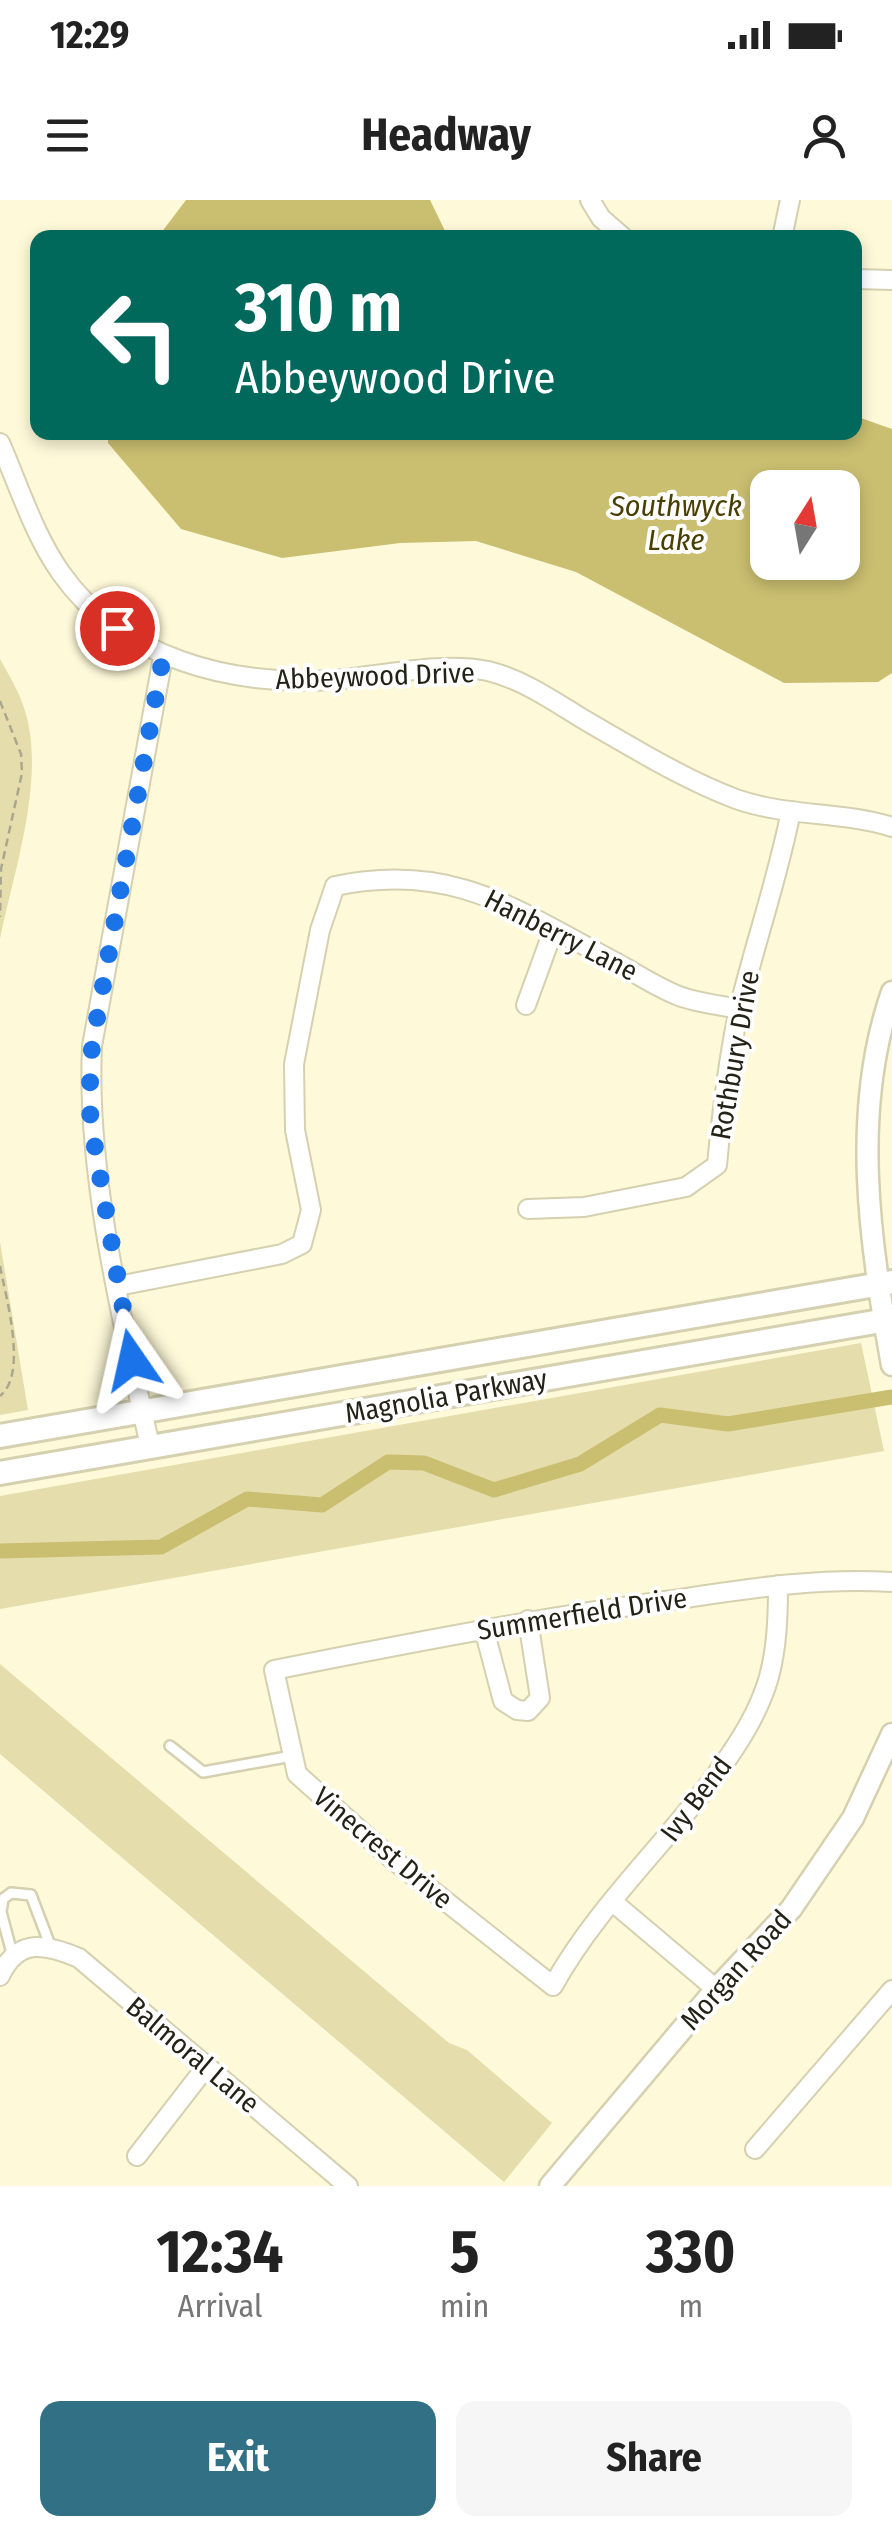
<!DOCTYPE html>
<html lang="en">
<head>
<meta charset="utf-8">
<style>
	body { margin:0; font-family:"Fira Sans Condensed",sans-serif; background:#f6f6f6; color:#222; height:100vh; display:flex; flex-direction:column; font-size:38px; white-space:nowrap }
	* { box-sizing:border-box; margin:0 }
	p { font-size:32px; color:#767676 }
	.icon { flex:none; width:55px; height:55px; fill:none; stroke:currentColor; stroke-width:2; stroke-linecap:round; stroke-linejoin:round }
	.map { position:relative; height:1986px; overflow:hidden }
	.sheet { display:flex; flex-direction:column; background:#fff; flex:1 }
	.sheet>* { flex:none }
	.hud { position:absolute; left:30px; top:30px; width:832px; height:210px; border-radius:20px; box-shadow:0 5px 15px #0003; background:#00695c; color:#fff; overflow:hidden }
	.needle { width:65px; rotate:11deg }
	.fabs { position:absolute; left:750px; top:270px; display:grid; gap:20px }
	.fabs a { display:grid; place-items:center; width:110px; height:110px; border-radius:20px; background:#fff; box-shadow:0 5px 15px #0003; font-size:50px }
	.pin { position:absolute; display:grid; place-items:center; width:85px; height:85px; color:#fff; margin:-42px; border:5px solid #fff; border-radius:50%; box-shadow:0 2px 10px #0007 }
	.me { position:absolute; width:110px; margin:-55px; rotate:349deg; stroke-linejoin:round; filter:drop-shadow(0 0 8px #0008) }
	.turn { display:flex; align-items:center; gap:35px; height:210px; padding:0 40px; font-size:45px }
	.turn .icon { width:130px; height:130px; stroke-width:2.5 }
	.turn b { display:block; font-size:70px; line-height:85px }
	.eta { display:flex; justify-content:space-evenly; align-items:center; height:170px; text-align:center }
	.eta b { font-size:60px; font-weight:700; line-height:70px }
	.cta { display:flex; gap:20px; margin-top:auto; padding:20px 40px }
	.cta a { flex:1; height:115px; border-radius:20px; background:#327086; color:#fff; font-size:40px; font-weight:700; line-height:115px; text-align:center }
	.cta a+a { background:#f6f6f6; color:#222 }
	.status { display:flex; justify-content:space-between; align-items:center; height:70px; padding:0 50px; background:#fff; direction:ltr }
	.status svg { height:28px; fill:currentColor }
	header { display:flex; justify-content:space-between; align-items:center; height:130px; padding:0 40px; background:#fff; font-size:45px; font-weight:700 }
	.map>svg:first-child { display:block }
</style>
</head>
<body>
<div class="status"><b>12:29</b><svg viewBox="0 0 49 12"><path d="M0 12V9h3v3zM5 12V6h3v6zM10 12V3h3v9zM15 12V0h3v12zM26 1h20v11H26zM47 4h2v5h-2z"/></svg></div>
<header><svg class="icon" aria-label="menu" viewBox="0 0 24 24"><path d="M4 6h16M4 12h16M4 18h16"/></svg>Headway<svg class="icon" aria-label="person" viewBox="0 0 24 24"><circle cx="12" cy="8" r="4"/><path d="M4 21q1-7 8-7t8 7"/></svg></header>
<div class="map">
<svg width="892" height="1986" viewBox="0 0 892 1986">
	<rect width="100%" height="100%" fill="#fef9d8"/>
	<g fill="#e5ddac">
		<path d="M 0,459 C 8,474 19,491 24,508 C 47,576 14,670 0,739 Z"/>
		<path d="M 0,1042 L 28,1210 L 0,1215 Z"/>
		<path d="M 861,1143 L 884,1251 L 0,1409 L 0,1296 Z"/>
		<path d="M 0,1464 L 449,1843 L 467,1850 L 552,1923 L 504,1982 L 0,1554 Z"/>
	</g>
	<g fill="#cabe70" fill-rule="evenodd">
		<path d="M 186,0 L 430,0 L 448,37 L 158,37 Z"/>
		<path d="M 855,216 L 892,229 L 892,473 L 878,482 L 784,483 L 576,372 L 476,341 L 400,343 L 282,358 L 181,329 L 108,243 L 108,232 L 855,232 ZM 768,288 L 842,288 L 842,362 L 768,362 Z"/>
	</g>
	<g fill="none" stroke-linecap="round" stroke-linejoin="round">
		<path stroke="#cabe70" stroke-width="15" d="M 0,1351 L 161,1347 L 247,1299 L 322,1305 L 388,1262 L 424,1263 L 494,1290 L 580,1264 L 660,1215 L 728,1224 L 892,1197"/>
		<g stroke="#d5d0b0" stroke-width="14">
			<g id="service">
				<path d="M 170,1546 L 203,1572 L 292,1556"/>
				<path d="M 13,1757 L 1,1712 L 3,1699 L 11,1693 L 31,1695 L 50,1745"/>
			</g>
		</g>
		<g stroke="#d5d0b0" stroke-width="22">
			<g id="minor">
				<path d="M 590,0 L 601,18 L 624,38"/>
				<path d="M 782,38 L 790,0"/>
				<path d="M 855,79 L 892,80"/>
				<path d="M 0,243 C 19,286 34,335 61,373 C 121,458 230,486 330,480 C 379,477 439,461 488,471 C 525,480 556,503 588,522 C 635,549 685,580 736,599 C 786,617 842,611 892,627"/>
				<path d="M 526,805 L 553,731"/>
				<path d="M 528,1009 L 584,1007 L 686,987 L 717,965 C 722,911 728,858 740,805 C 756,740 778,677 791,611"/>
				<path d="M 118,1086 L 282,1054 L 302,1044 L 311,1010 L 295,930 L 294,864 L 320,730 L 335,686 C 454,661 518,711 617,763 C 637,774 658,788 679,796 C 697,803 720,805 739,809"/>
				<path d="M 150,1246 C 122,1120 86,974 92,846 L 163,457"/>
				<path d="M 778,1385 C 778,1416 777,1447 769,1477 C 759,1512 739,1543 718,1572 C 666,1644 595,1709 553,1786 L 391,1658 L 297,1574 L 274,1470 C 404,1444 533,1419 665,1401 C 741,1390 815,1377 892,1382"/>
				<path d="M 484,1429 L 503,1501 L 517,1510 L 528,1511 L 540,1498 L 528,1420"/>
				<path d="M 614,1703 L 716,1789"/>
				<path d="M 0,1776 C 18,1737 46,1744 79,1758 L 348,1986"/>
				<path d="M 755,1949 L 892,1790"/>
				<path d="M 137,1956 L 206,1867"/>
			</g>
		</g>
		<g stroke="#d5d0b0" stroke-width="25">
			<g id="tertiary">
				<path d="M 892,792 C 850,913 870,1043 892,1165"/>
				<path d="M 550,1986 L 716,1789 L 791,1709 L 853,1618 L 892,1534"/>
			</g>
		</g>
		<g stroke="#d5d0b0" stroke-width="28">
			<g id="secondary">
				<path d="M 0,1236 L 892,1082"/>
				<path d="M 0,1273 L 892,1119"/>
			</g>
		</g>
		<g stroke="#aba78e" stroke-width="2.5" stroke-dasharray="8 5" stroke-linecap="butt">
			<path d="M 0,501 L 21,554 L 22,573 L 1,669 L 0,717"/>
			<path d="M 0,1066 C 6,1098 28,1174 0,1196"/>
		</g>
		<use href="#service" stroke="#fff" stroke-width="9"/>
		<use href="#minor" stroke="#fff" stroke-width="18"/>
		<use href="#tertiary" stroke="#fff" stroke-width="20"/>
		<use href="#secondary" stroke="#fff" stroke-width="22"/>
	</g>
	<g fill="none" stroke-linecap="round" stroke-linejoin="round">
		<path stroke="#1a73e8" stroke-width="18" stroke-dasharray="0 32.4" d="M 117,428 L 163,457 L 92,846 L 89,903 L 92,930 L 132,1160"/>
	</g>
	<g text-anchor="middle" dominant-baseline="central" stroke-width="8" stroke-linejoin="round" paint-order="stroke">
		<g font-size="28" fill="#242216" stroke="#fff">
			<text transform="translate(375 476) rotate(-2)">Abbeywood Drive</text>
			<text transform="translate(561 735) rotate(27)">Hanberry Lane</text>
			<text transform="translate(735 855) rotate(-80)">Rothbury Drive</text>
			<text transform="translate(446 1196) rotate(-10)">Magnolia Parkway</text>
			<text transform="translate(582 1414) rotate(-9)">Summerfield Drive</text>
			<text transform="translate(696 1599) rotate(-53)">Ivy Bend</text>
			<text transform="translate(383 1648) rotate(40)">Vinecrest Drive</text>
			<text transform="translate(736 1770) rotate(-48)">Morgan Road</text>
			<text transform="translate(193 1855) rotate(40)">Balmoral Lane</text>
		</g>
		<g font-size="30" font-style="italic" fill="#483f00" stroke="#fff">
			<text x="676" y="306">Southwyck<tspan x="676" dy="34">Lake</tspan></text>
		</g>
	</g>
</svg>
<div class="fabs">
<a><svg class="needle" viewBox="-14 -14 28 28"><path d="M0-13l5 13h-10z" fill="#e53935"/><path d="M0 13l5-13h-10z" fill="#767676"/></svg></a>
</div>
<div class="pin" style="left:117px;top:428px;background:#d93025"><svg class="icon" aria-label="arrive" viewBox="0 0 24 24"><path d="M6 21V4h12l-3 4 3 4H6"/></svg></div>
<svg class="me" style="left:132px;top:1160px" viewBox="-20 -20 40 40"><path d="M0-17L14 15 0 8-14 15z" fill="#1a73e8" stroke="#fff" stroke-width="4"/></svg>
<div class="hud">
<div class="turn"><svg class="icon" aria-label="left" viewBox="0 0 24 24"><path d="M17 20v-9H6M10 6l-5 5 5 5"/></svg><div><b>310 m</b>Abbeywood Drive</div></div>
</div>
</div>
<section class="sheet">
<div class="eta">
<div><b>12:34</b><p>Arrival</p></div>
<div><b>5</b><p>min</p></div>
<div><b>330</b><p>m</p></div>
</div>
<div class="cta"><a>Exit</a><a>Share</a></div>
</section>
</body>
</html>
